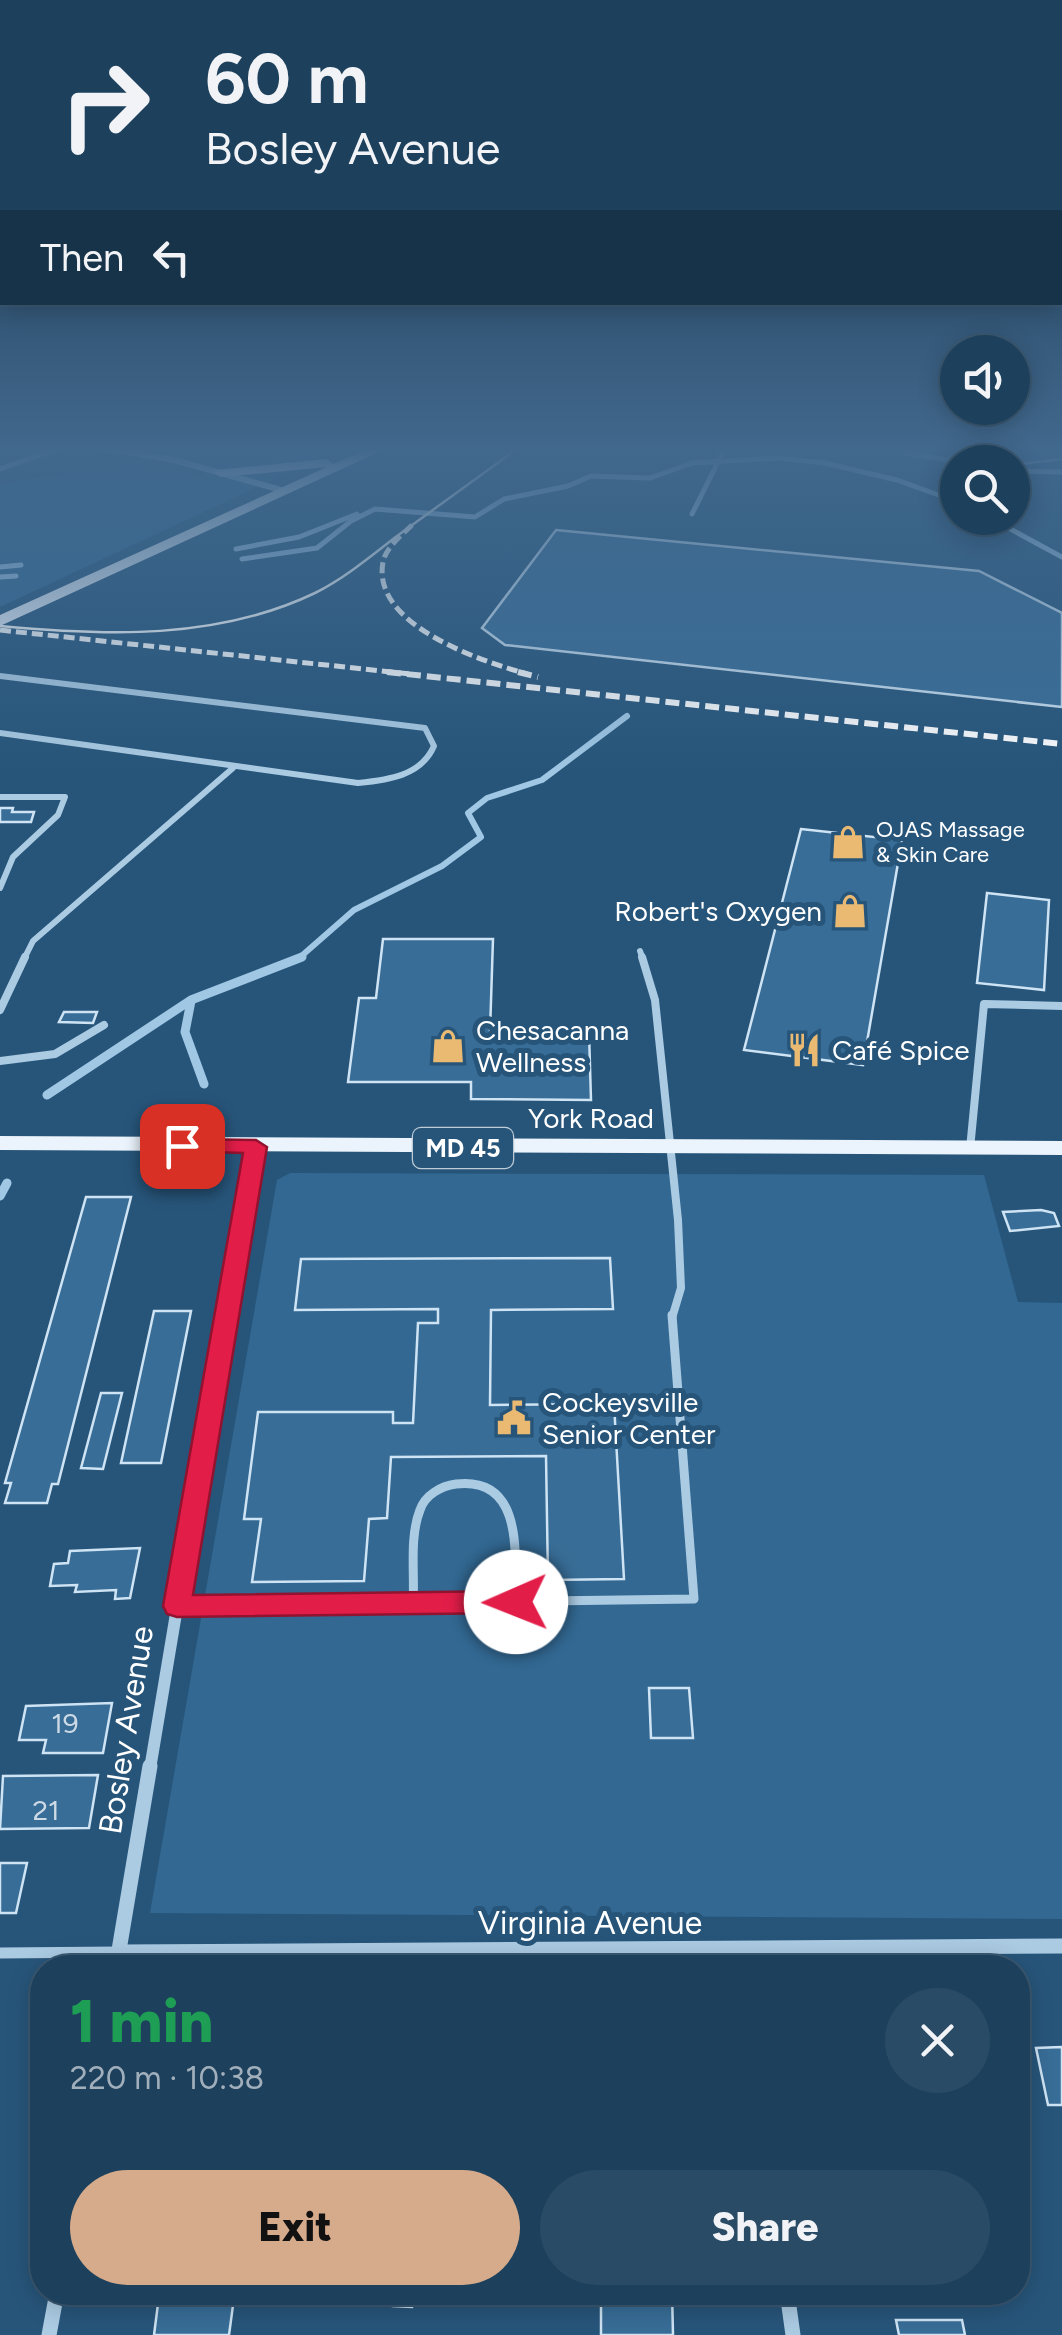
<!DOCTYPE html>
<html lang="en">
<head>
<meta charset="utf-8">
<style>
	body { margin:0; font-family:Figtree,sans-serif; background:#2a4b65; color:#f1f3f6; height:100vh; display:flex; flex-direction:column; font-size:38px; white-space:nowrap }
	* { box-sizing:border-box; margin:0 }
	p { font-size:32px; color:#a0afbb }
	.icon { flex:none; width:55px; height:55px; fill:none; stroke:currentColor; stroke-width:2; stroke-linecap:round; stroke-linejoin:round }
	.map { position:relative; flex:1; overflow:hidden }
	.details { position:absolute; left:30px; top:1955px; width:1000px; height:350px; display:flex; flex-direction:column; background:#1d405c; border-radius:40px; box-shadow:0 5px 25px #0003,0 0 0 2px #3b5972 }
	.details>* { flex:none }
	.top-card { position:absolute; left:0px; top:0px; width:1062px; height:305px; box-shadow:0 5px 25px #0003,0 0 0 2px #3b5972; background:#1d405c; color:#f1f3f6; overflow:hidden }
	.fabs { position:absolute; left:940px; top:335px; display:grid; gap:20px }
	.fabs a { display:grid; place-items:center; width:90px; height:90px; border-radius:50%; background:#1d405c; box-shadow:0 5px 25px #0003,0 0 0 2px #3b5972; font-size:50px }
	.pin { position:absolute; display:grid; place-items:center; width:85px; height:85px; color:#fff; margin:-42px; border-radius:20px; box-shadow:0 5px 15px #0006 }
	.me { position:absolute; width:110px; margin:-55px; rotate:269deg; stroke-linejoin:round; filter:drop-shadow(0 0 8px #0008) }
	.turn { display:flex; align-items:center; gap:35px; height:210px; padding:0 40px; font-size:45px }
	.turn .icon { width:130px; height:130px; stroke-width:2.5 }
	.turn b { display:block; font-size:70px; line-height:85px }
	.then { display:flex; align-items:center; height:95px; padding:0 40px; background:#0003; gap:20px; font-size:38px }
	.round { display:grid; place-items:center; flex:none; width:105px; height:105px; border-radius:52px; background:#2a4b65 }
	.summary { display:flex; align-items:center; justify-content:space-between; height:170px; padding:0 40px }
	h1 { font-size:60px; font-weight:800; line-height:75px; color:#1e9e55 }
	.action { display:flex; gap:20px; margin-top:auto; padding:20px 40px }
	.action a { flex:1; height:115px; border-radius:60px; background:#d6ab8b; color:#111; font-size:40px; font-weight:800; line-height:115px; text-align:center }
	.action a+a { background:#2a4b65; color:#f1f3f6 }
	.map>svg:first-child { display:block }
</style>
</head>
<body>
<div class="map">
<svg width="1062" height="2335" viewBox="0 0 1062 2335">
	<rect width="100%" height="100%" fill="#27557a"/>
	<g fill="#326892">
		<path d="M 272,446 L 345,446 L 0,607 L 0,484 L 135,461 L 200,476 L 221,468 L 211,462 L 214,459 Z"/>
		<path d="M 290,1173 L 984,1175 L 1018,1302 L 1062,1303 L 1062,1919 L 150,1913 L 277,1180 Z"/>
	</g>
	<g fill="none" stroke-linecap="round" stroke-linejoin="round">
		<g stroke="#a0c7e4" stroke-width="5">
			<path d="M 990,518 L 1062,557"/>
			<path d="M 236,549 L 299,537 L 357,514"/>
			<path d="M 242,559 L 317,548 L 351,521 L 375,509 L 475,517 L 504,499 L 568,486 L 591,476 L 650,478 L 692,463 L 779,458 L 825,463 L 897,480 L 958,502"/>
			<path d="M 0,567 L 21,565"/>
			<path d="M 0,577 L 16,576"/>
		</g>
		<path stroke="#a0c7e4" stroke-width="6" d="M 298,959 L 354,910 L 442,866 L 481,837 L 468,813 L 487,798 L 542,780 L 627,716"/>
		<g stroke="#a0c7e4" stroke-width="9">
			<path d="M 191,1001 L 185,1032 L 204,1084"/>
			<path d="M 47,1095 L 191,1000 L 302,957"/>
			<path d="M 0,1196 L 7,1183"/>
		</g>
	</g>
	<g fill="#386d97" stroke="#cee3f3" stroke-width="2.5">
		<path d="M 978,446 L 1062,446 L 1062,459 L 1012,465 Z"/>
		<path d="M 556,530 L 979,571 L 1062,613 L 1062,707 L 505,645 L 482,628 Z"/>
		<path d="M 0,808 L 13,808 L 12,812 L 34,812 L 31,822 L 0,822 Z"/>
		<path d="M 801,829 L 902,840 L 863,1065 L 744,1050 Z"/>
		<path d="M 987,893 L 1049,900 L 1044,990 L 977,983 Z"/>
		<path d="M 383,939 L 493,939 L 490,1032 L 589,1032 L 591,1100 L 471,1099 L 471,1082 L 348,1082 L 359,998 L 376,998 Z"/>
		<path d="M 64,1012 L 97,1012 L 93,1023 L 59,1022 Z"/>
		<path d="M 86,1197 L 131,1197 L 58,1484 L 52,1484 L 47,1503 L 5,1503 L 11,1483 L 5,1483 Z"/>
		<path d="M 1041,1210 L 1054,1213 L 1059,1226 L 1010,1231 L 1003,1212 Z"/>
		<path d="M 610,1258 L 613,1309 L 491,1310 L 490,1405 L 614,1404 L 624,1579 L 548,1580 L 546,1456 L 391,1457 L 387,1518 L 369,1519 L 364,1581 L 252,1582 L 261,1519 L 244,1519 L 258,1412 L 393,1412 L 393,1423 L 413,1423 L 418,1323 L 438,1323 L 438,1309 L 295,1310 L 301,1259 Z"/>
		<path d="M 154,1311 L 191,1311 L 161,1463 L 121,1463 Z"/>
		<path d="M 101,1393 L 122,1393 L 103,1469 L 81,1468 Z"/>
		<path d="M 140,1548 L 130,1598 L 115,1599 L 116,1590 L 75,1592 L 77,1585 L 50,1586 L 54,1564 L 68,1563 L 70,1551 Z"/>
		<path d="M 649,1688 L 689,1688 L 693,1738 L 651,1738 Z"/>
		<path d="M 112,1703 L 103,1753 L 43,1753 L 46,1740 L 19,1740 L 26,1706 Z"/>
		<path d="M 98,1775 L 89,1828 L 0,1829 L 3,1776 Z"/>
		<path d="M 0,1863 L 27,1863 L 16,1913 L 0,1913 Z"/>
		<path d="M 1062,2047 L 1062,2105 L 1048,2105 L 1036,2048 Z"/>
		<path d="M 394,2292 L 413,2292 L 412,2307 L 393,2306 Z"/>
		<path d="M 601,2292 L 672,2292 L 673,2335 L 601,2335 Z"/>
		<path d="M 159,2296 L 234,2298 L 229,2335 L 154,2335 Z"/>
		<path d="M 896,2320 L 962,2320 L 965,2335 L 899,2335 Z"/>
	</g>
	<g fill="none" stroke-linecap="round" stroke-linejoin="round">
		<g stroke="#abcbe3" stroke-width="5">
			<path d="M 905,453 L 962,462"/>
			<path d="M 0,469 L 66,446"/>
			<path d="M 1012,471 L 1062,472"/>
			<path d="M 692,514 L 726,446"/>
		</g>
		<g stroke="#abcbe3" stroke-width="6">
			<path d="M 0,676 L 425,728 L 434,746 C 421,776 388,780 358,783 L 0,733"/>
			<path d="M 0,797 L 65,797 L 58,815 L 13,857 L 0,888"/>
			<path d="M 640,951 L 643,959"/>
			<path d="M 24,959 L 33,941 L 233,768"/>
		</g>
		<g stroke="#abcbe3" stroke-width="8">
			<path d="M 642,957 L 655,1000 L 678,1220 L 681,1288 L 672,1318"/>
			<path d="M 0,1010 L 25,957"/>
			<path d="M 0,1061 L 55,1054 L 104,1025"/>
			<path d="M 970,1149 L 984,1004 L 1062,1006"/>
		</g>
		<g stroke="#abcbe3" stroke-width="9">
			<path d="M 413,1603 C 415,1574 409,1538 420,1510 C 425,1495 441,1486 456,1484 C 525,1476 515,1557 515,1602"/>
			<path d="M 177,1606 L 694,1599 L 672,1315"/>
		</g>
		<path stroke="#abcbe3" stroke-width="11" d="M 0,1953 L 119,1952"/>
		<path stroke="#abcbe3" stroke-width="6" d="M 92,446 L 174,460 L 285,491"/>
		<path stroke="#abcbe3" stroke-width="10" d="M 226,1318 L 255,1147"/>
		<path stroke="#abcbe3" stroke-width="12" d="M 150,1769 L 226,1315"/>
		<g stroke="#abcbe3" stroke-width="15">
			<path d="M 744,1950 L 747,1968"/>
			<path d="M 119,1952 L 1062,1946"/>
			<path d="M 116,1968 L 150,1766"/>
			<path d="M 787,2292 L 793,2335"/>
			<path d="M 49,2335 L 57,2292"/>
		</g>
		<g fill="#ebf3fc" fill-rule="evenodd">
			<path d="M 374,446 L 392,446 L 0,626 L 0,615 L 327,467 L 221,477 L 214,473 L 216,470 L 327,459 L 333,464 Z"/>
			<path d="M 0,1136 L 1062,1141 L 1062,1155 L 0,1150 Z"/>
		</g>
		<path stroke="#fff" stroke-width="2.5" d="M 0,626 C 106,636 217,640 315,593 C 345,578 371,556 397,536 C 438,506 480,476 521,446"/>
		<g stroke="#fff" stroke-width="5" stroke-dasharray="11 5" stroke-linecap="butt">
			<path d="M 412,525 C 402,535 386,547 383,562 C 371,625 481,661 527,674"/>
			<path d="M 0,630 L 410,674"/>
		</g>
		<g stroke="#fff" stroke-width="6" stroke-dasharray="14 6" stroke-linecap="butt">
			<path d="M 387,672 L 1062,744"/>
			<path d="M 518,672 L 538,677"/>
		</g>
	</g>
	<linearGradient id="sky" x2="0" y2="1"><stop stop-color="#152f43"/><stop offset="0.58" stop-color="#41688d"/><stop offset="1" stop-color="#41688d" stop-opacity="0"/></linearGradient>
	<rect width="1062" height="773" fill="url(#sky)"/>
	<path fill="#e11d48" stroke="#92132f" stroke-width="2.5" d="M 182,1139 L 256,1140 L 267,1147 L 193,1595 L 516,1591 L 526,1594 L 530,1602 L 526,1610 L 516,1613 L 177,1617 L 167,1614 L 163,1606 L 243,1153 L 175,1151 L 171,1146 L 175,1141 Z"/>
	<defs>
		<g id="shop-bare" transform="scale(2.7)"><path d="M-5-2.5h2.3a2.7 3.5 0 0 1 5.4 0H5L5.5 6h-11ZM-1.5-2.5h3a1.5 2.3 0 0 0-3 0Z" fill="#ebba72" stroke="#27557a" stroke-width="2.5" paint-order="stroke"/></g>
		<g id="restaurant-bare" transform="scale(2.7)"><path d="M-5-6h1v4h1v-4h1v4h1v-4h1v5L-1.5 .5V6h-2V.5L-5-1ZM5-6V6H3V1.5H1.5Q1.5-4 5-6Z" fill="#ebba72" stroke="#27557a" stroke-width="2.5" paint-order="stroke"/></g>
		<g id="civic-bare" transform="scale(2.7)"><path d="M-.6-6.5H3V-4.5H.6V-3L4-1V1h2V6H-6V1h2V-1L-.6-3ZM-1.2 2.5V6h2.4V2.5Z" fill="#ebba72" stroke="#27557a" stroke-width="2.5" paint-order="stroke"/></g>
	</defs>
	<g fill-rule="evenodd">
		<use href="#shop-bare" x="848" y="842"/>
		<use href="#shop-bare" x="850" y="911"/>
		<use href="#shop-bare" x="448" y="1046"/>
		<use href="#restaurant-bare" x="804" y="1050"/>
		<use href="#civic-bare" x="514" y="1418"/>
	</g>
	<g text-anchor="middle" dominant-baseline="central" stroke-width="10" stroke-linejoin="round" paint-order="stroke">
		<g font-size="22" fill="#fff" stroke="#27557a" text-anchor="start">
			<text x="876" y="829">OJAS Massage<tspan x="876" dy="25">&amp; Skin Care</tspan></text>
		</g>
		<rect fill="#27557a" stroke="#beccd7" stroke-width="2.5" x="413" y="1128" width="100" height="40" rx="8"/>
		<g font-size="25" font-weight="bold" fill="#fff">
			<text x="463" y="1148">MD 45</text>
		</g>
		<g font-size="28" fill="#fff" stroke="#27557a" text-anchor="start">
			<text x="822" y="911" text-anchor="end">Robert's Oxygen</text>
			<text x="476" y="1030">Chesacanna<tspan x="476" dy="32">Wellness</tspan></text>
			<text x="832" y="1050">Café Spice</text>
			<text x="542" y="1402">Cockeysville<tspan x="542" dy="32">Senior Center</tspan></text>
		</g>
		<g font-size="28" fill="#fff" stroke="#27557a">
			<text x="591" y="1118">York Road</text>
		</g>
		<g font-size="28" fill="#cddae5">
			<text x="65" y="1723">19</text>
			<text x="46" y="1810">21</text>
		</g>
		<g font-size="32" fill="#fff" stroke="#27557a">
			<text transform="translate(126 1730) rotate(-81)">Bosley Avenue</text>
			<text x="590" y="1923">Virginia Avenue</text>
		</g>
	</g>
</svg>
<div class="fabs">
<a><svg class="icon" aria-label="sound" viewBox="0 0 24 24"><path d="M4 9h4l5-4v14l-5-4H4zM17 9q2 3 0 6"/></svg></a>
<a><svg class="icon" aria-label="search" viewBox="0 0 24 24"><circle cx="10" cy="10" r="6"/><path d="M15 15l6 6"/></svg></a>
</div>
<div class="pin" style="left:182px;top:1146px;background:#d93025"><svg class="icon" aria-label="arrive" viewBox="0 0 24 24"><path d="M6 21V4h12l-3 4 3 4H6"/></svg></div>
<svg class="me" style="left:516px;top:1602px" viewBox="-20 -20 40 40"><circle r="19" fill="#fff"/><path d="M0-13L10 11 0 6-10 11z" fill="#e11d48"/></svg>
<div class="top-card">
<div class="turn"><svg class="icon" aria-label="right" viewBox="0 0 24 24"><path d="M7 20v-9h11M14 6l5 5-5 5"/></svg><div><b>60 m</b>Bosley Avenue</div></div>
<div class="then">Then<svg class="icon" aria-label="left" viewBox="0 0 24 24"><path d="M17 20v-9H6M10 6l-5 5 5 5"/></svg></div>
</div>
<section class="details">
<div class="summary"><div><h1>1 min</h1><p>220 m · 10:38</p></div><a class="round"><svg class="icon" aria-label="close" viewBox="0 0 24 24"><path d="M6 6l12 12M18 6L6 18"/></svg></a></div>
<div class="action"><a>Exit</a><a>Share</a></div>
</section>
</div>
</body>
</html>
